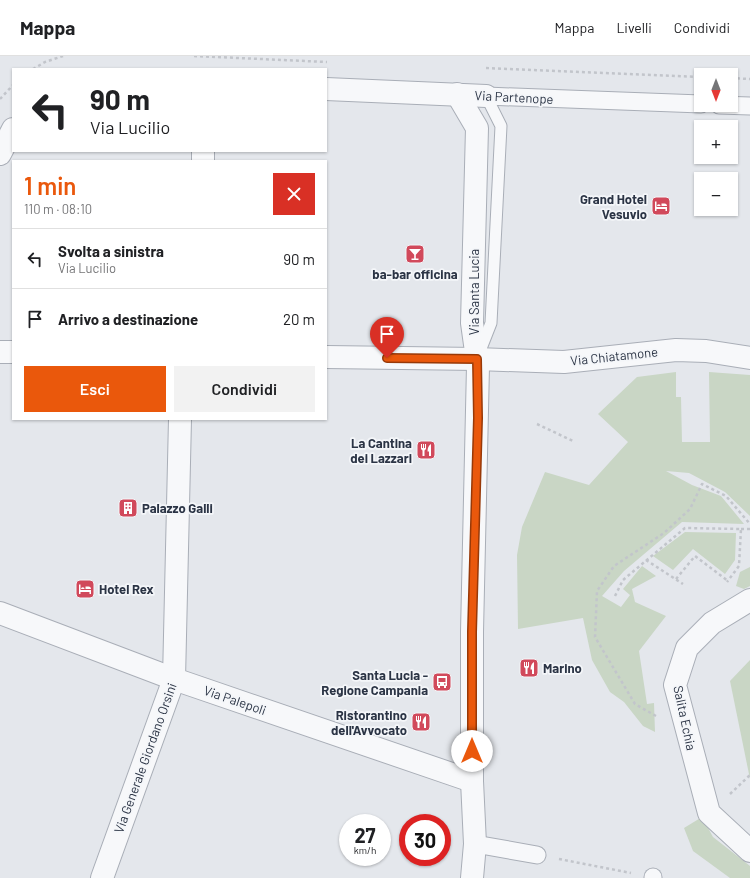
<!DOCTYPE html>
<html lang="it">
<head>
<meta charset="utf-8">
<style>
	body { margin:0; font-family:Barlow,sans-serif; background:#f2f2f2; color:#202124; height:100vh; display:flex; flex-direction:column; font-size:15px; white-space:nowrap }
	* { box-sizing:border-box; margin:0 }
	p { font-size:13px; color:#757577 }
	.icon { flex:none; width:22px; height:22px; fill:none; stroke:currentColor; stroke-width:2; stroke-linecap:round; stroke-linejoin:round }
	.map { position:relative; flex:1; overflow:hidden }
	.panel { position:absolute; left:12px; top:104px; width:315px; height:260px; display:flex; flex-direction:column; background:#fff; border-radius:0px; box-shadow:0 1px 3px #0004 }
	.panel>* { flex:none }
	.banner { position:absolute; left:12px; top:12px; width:315px; height:84px; border-radius:0px; box-shadow:0 1px 3px #0004; background:#fff; color:#202124; overflow:hidden }
	.needle { width:26px; rotate:180deg }
	.controls { position:absolute; left:694px; top:12px; display:grid; gap:8px }
	.controls a { display:grid; place-items:center; width:44px; height:44px; border-radius:0px; background:#fff; box-shadow:0 1px 3px #0004; font-size:20px }
	.speed { position:absolute; left:339px; top:758px; display:flex; gap:8px; font-size:20px; font-weight:700; text-align:center }
	.speed>* { display:grid; place-content:center; width:52px; height:52px; border-radius:50%; background:#fff; box-shadow:0 1px 3px #0004; line-height:1 }
	.speed small { font-size:10px; font-weight:400 }
	.speed .limit { border:6px solid #d22; background:#fff; color:#111 }
	.pin { position:absolute; display:grid; place-items:center; width:34px; height:34px; color:#fff; margin:-41px -17px; border-radius:50% 50% 50% 0; rotate:-45deg; box-shadow:0 0 4px #0007 }
	.pin .icon { rotate:45deg }
	.me { position:absolute; width:44px; margin:-22px; rotate:0deg; stroke-linejoin:round; filter:drop-shadow(0 0 3px #0008) }
	.turn { display:flex; align-items:center; gap:14px; height:84px; padding:0 12px; font-size:18px }
	.turn .icon { width:52px; height:52px; stroke-width:2.5 }
	.turn b { display:block; font-size:28px; line-height:34px }
	.round { display:grid; place-items:center; flex:none; width:42px; height:42px; border-radius:0px; background:#f2f2f2 }
	.overview { display:flex; align-items:center; justify-content:space-between; height:68px; padding:0 12px }
	h1 { font-size:24px; font-weight:600; line-height:30px; color:#ea580c }
	.cta { display:flex; gap:8px; margin-top:auto; padding:8px 12px }
	.cta a { flex:1; height:46px; border-radius:0px; background:#ea580c; color:#fff; font-size:16px; font-weight:600; line-height:46px; text-align:center }
	.cta a+a { background:#f2f2f2; color:#202124 }
	ul { padding:0; list-style:none }
	li { display:flex; align-items:center; gap:12px; height:60px; padding:0 12px; border-top:1px solid #e0e0e0 }
	li div { flex:1 }
	li b { display:block; font-size:15px }
	li em { font-style:normal }
	header { display:flex; align-items:center; gap:24px; box-sizing:border-box; height:56px; padding:0 20px; background:#fff; border-bottom:1px solid #e0e0e0 }
	header strong { font-size:19px }
	nav { display:flex; gap:22px; margin-inline-start:auto; font-size:14px }
	.map>svg:first-child { display:block }
</style>
</head>
<body>
<header>
<strong>Mappa</strong>
<nav><a>Mappa</a><a>Livelli</a><a>Condividi</a></nav>
</header>
<div class="map">
<svg width="750" height="822" viewBox="0 0 750 822">
	<rect width="100%" height="100%" fill="#e4e7ec"/>
	<g fill="#c9d6c5">
		<path d="M 676,316 L 676,341 L 681,341 L 682,386 L 710,386 L 709,316 L 750,319 L 750,460 L 725,436 L 689,417 L 666,415 L 692,429 L 721,440 L 744,468 L 682,466 L 624,515 L 602,540 L 621,551 L 630,539 L 623,533 L 642,510 L 656,520 L 632,533 L 635,546 L 666,560 L 639,595 L 647,648 L 654,647 L 655,676 L 643,670 L 624,646 L 610,636 L 592,604 L 583,562 L 518,573 L 517,499 L 522,471 L 545,416 L 589,429 L 628,386 L 598,358 L 637,321 Z"/>
		<path d="M 685,476 L 736,477 L 735,504 L 725,518 L 693,493 L 673,514 L 653,500 Z"/>
		<path d="M 750,511 L 750,530 L 744,533 L 736,530 L 740,516 Z"/>
		<path d="M 750,604 L 750,723 L 730,625 Z"/>
		<path d="M 702,761 L 713,781 L 750,810 L 750,822 L 730,822 L 693,795 L 684,772 Z"/>
	</g>
	<g fill="none" stroke-linecap="round" stroke-linejoin="round">
		<g stroke="#a9aeb7" stroke-width="13">
			<path id="service" d="M 480,295 L 491,267 L 501,70 L 486,40"/>
		</g>
		<g stroke="#a9aeb7" stroke-width="19">
			<g id="pedestrian">
				<path d="M 486,40 L 701,48"/>
				<path d="M 719,49 L 750,50"/>
				<path d="M 475,788 L 537,799"/>
				<path d="M 653,821 L 653,822"/>
			</g>
		</g>
		<g stroke="#a9aeb7" stroke-width="24">
			<g id="minor">
				<path d="M 326,33 L 486,40"/>
				<path d="M 457,38 L 477,72 L 472,267 L 478,310 L 472,576 L 472,725 L 475,788 L 472,822"/>
				<path d="M 0,98 L 13,73"/>
				<path d="M 203,105 L 203,95"/>
				<path d="M 750,544 L 712,567 L 687,592 L 675,629 L 709,757 L 750,795"/>
				<path d="M 0,557 L 174,623 L 472,725"/>
				<path d="M 102,822 L 174,623 L 180,363"/>
			</g>
		</g>
		<g stroke="#a9aeb7" stroke-width="24">
			<g id="tertiary">
				<path d="M 0,296 L 13,296"/>
				<path d="M 326,301 L 477,303 L 564,306 L 676,294 L 706,295 L 750,302"/>
			</g>
		</g>
		<g stroke="#c2c5cb" stroke-width="2.5" stroke-dasharray="3 3" stroke-linecap="butt">
			<path d="M 194,0 L 327,6"/>
			<path d="M 486,12 L 701,21"/>
			<path d="M 33,13 L 45,6 L 63,0"/>
			<path d="M 731,22 L 750,23"/>
			<path d="M 0,43 L 13,29"/>
			<path d="M 537,368 L 573,385"/>
			<path d="M 741,473 L 750,473"/>
			<path d="M 646,504 L 683,528"/>
			<path d="M 676,523 L 695,500 L 728,525"/>
			<path d="M 615,540 L 623,524 L 685,472 L 741,473 L 739,510 L 727,526"/>
			<path d="M 656,660 L 635,648 L 595,581 L 597,535 L 614,510 L 664,477 L 690,453 L 702,428 L 726,440 L 750,468"/>
			<path d="M 730,738 L 750,719"/>
			<path d="M 559,803 L 631,817"/>
		</g>
		<use href="#service" stroke="#f7f8fa" stroke-width="11"/>
		<use href="#pedestrian" stroke="#f7f8fa" stroke-width="17"/>
		<use href="#minor" stroke="#f7f8fa" stroke-width="22"/>
		<use href="#tertiary" stroke="#f7f8fa" stroke-width="22"/>
	</g>
	<g fill="none" stroke-linecap="round" stroke-linejoin="round">
		<g stroke="#983908" stroke-width="10">
			<path id="route" d="M 387,302 L 477,303 L 478,362 L 472,576 L 472,695"/>
		</g>
		<use href="#route" stroke="#ea580c" stroke-width="7"/>
	</g>
	<defs>
		<g id="hotel-square" transform="scale(1)"><rect x="-9" y="-9" width="18" height="18" rx="4" fill="#d1495b" stroke="#f4f6f9"/><path d="M-6-4.5h1.5V1H6V5H4.5V3h-9V5H-6ZM-4 0a1.8 1.8 0 1 1 3.6 0ZM.5 0V-2.5h3Q6-2.5 6 0Z" fill="#fff"/></g>
		<g id="bar-square" transform="scale(1)"><rect x="-9" y="-9" width="18" height="18" rx="4" fill="#d1495b" stroke="#f4f6f9"/><path d="M-6-5H6L.8 .8V4.5H3.5V6h-7V4.5H-.8V.8Z" fill="#fff"/></g>
		<g id="restaurant-square" transform="scale(1)"><rect x="-9" y="-9" width="18" height="18" rx="4" fill="#d1495b" stroke="#f4f6f9"/><path d="M-5-6h1v4h1v-4h1v4h1v-4h1v5L-1.5 .5V6h-2V.5L-5-1ZM5-6V6H3V1.5H1.5Q1.5-4 5-6Z" fill="#fff"/></g>
		<g id="building-square" transform="scale(1)"><rect x="-9" y="-9" width="18" height="18" rx="4" fill="#d1495b" stroke="#f4f6f9"/><path d="M-4-6H4V6H1V3H-1V6H-4ZM-2.5-4.3h1.7v1.8h-1.7ZM.8-4.3h1.7v1.8H.8ZM-2.5-1h1.7V.8h-1.7ZM.8-1h1.7V.8H.8Z" fill="#fff"/></g>
		<g id="bus-square" transform="scale(1)"><rect x="-9" y="-9" width="18" height="18" rx="4" fill="#d1495b" stroke="#f4f6f9"/><path d="M-5-6H5V4H4V6H2V4H-2V6H-4V4H-5ZM-3.5-4V0h7V-4ZM-3.5 1.2v1.5H-2V1.2ZM2 1.2v1.5H3.5V1.2Z" fill="#fff"/></g>
	</defs>
	<g fill-rule="evenodd">
		<use href="#hotel-square" x="661" y="150"/>
		<use href="#bar-square" x="415" y="198"/>
		<use href="#restaurant-square" x="426" y="394"/>
		<use href="#building-square" x="128" y="452"/>
		<use href="#hotel-square" x="85" y="533"/>
		<use href="#restaurant-square" x="529" y="612"/>
		<use href="#bus-square" x="442" y="626"/>
		<use href="#restaurant-square" x="421" y="666"/>
	</g>
	<g text-anchor="middle" dominant-baseline="central" stroke-width="3.5" stroke-linejoin="round" paint-order="stroke">
		<g font-size="13" fill="#2b3445" stroke="#f4f6f9">
			<text transform="translate(514 41) rotate(3)">Via Partenope</text>
			<text transform="translate(474 236) rotate(-90)">Via Santa Lucia</text>
			<text transform="translate(614 300) rotate(-6)">Via Chiatamone</text>
			<text transform="translate(235 644) rotate(19)">Via Palepoli</text>
			<text transform="translate(685 662) rotate(78)">Salita Echia</text>
			<text transform="translate(145 702) rotate(-70)">Via Generale Giordano Orsini</text>
		</g>
		<g font-size="13" font-weight="bold" fill="#2b3445" stroke="#f4f6f9" text-anchor="end">
			<text x="647" y="143">Grand Hotel<tspan x="647" dy="15">Vesuvio</tspan></text>
			<text x="415" y="218" text-anchor="middle">ba-bar officina</text>
			<text x="412" y="387">La Cantina<tspan x="412" dy="15">dei Lazzari</tspan></text>
			<text x="142" y="452" text-anchor="start">Palazzo Galli</text>
			<text x="99" y="533" text-anchor="start">Hotel Rex</text>
			<text x="543" y="612" text-anchor="start">Marino</text>
			<text x="428" y="619">Santa Lucia -<tspan x="428" dy="15">Regione Campania</tspan></text>
			<text x="407" y="659">Ristorantino<tspan x="407" dy="15">dell'Avvocato</tspan></text>
		</g>
	</g>
</svg>
<div class="controls">
<a><svg class="needle" viewBox="-14 -14 28 28"><path d="M0-13l5 13h-10z" fill="#e53935"/><path d="M0 13l5-13h-10z" fill="#757577"/></svg></a>
<a>+</a>
<a>−</a>
</div>
<div class="speed"><div>27<small>km/h</small></div><div class="limit">30</div></div>
<div class="pin" style="left:387px;top:302px;background:#d93025"><svg class="icon" aria-label="arrive" viewBox="0 0 24 24"><path d="M6 21V4h12l-3 4 3 4H6"/></svg></div>
<svg class="me" style="left:472px;top:695px" viewBox="-20 -20 40 40"><circle r="19" fill="#fff"/><path d="M0-13L10 11 0 6-10 11z" fill="#ea580c"/></svg>
<div class="banner">
<div class="turn"><svg class="icon" aria-label="left" viewBox="0 0 24 24"><path d="M17 20v-9H6M10 6l-5 5 5 5"/></svg><div><b>90 m</b>Via Lucilio</div></div>
</div>
<section class="panel">
<div class="overview"><div><h1>1 min</h1><p>110 m · 08:10</p></div><a class="round" style="background:#d93025;color:#fff"><svg class="icon" aria-label="close" viewBox="0 0 24 24"><path d="M6 6l12 12M18 6L6 18"/></svg></a></div>
<ul>
<li><svg class="icon" aria-label="left" viewBox="0 0 24 24"><path d="M17 20v-9H6M10 6l-5 5 5 5"/></svg><div><b>Svolta a sinistra</b><p>Via Lucilio</p></div><em>90 m</em></li>
<li><svg class="icon" aria-label="arrive" viewBox="0 0 24 24"><path d="M6 21V4h12l-3 4 3 4H6"/></svg><div><b>Arrivo a destinazione</b></div><em>20 m</em></li>
</ul>
<div class="cta"><a>Esci</a><a>Condividi</a></div>
</section>
</div>
</body>
</html>
